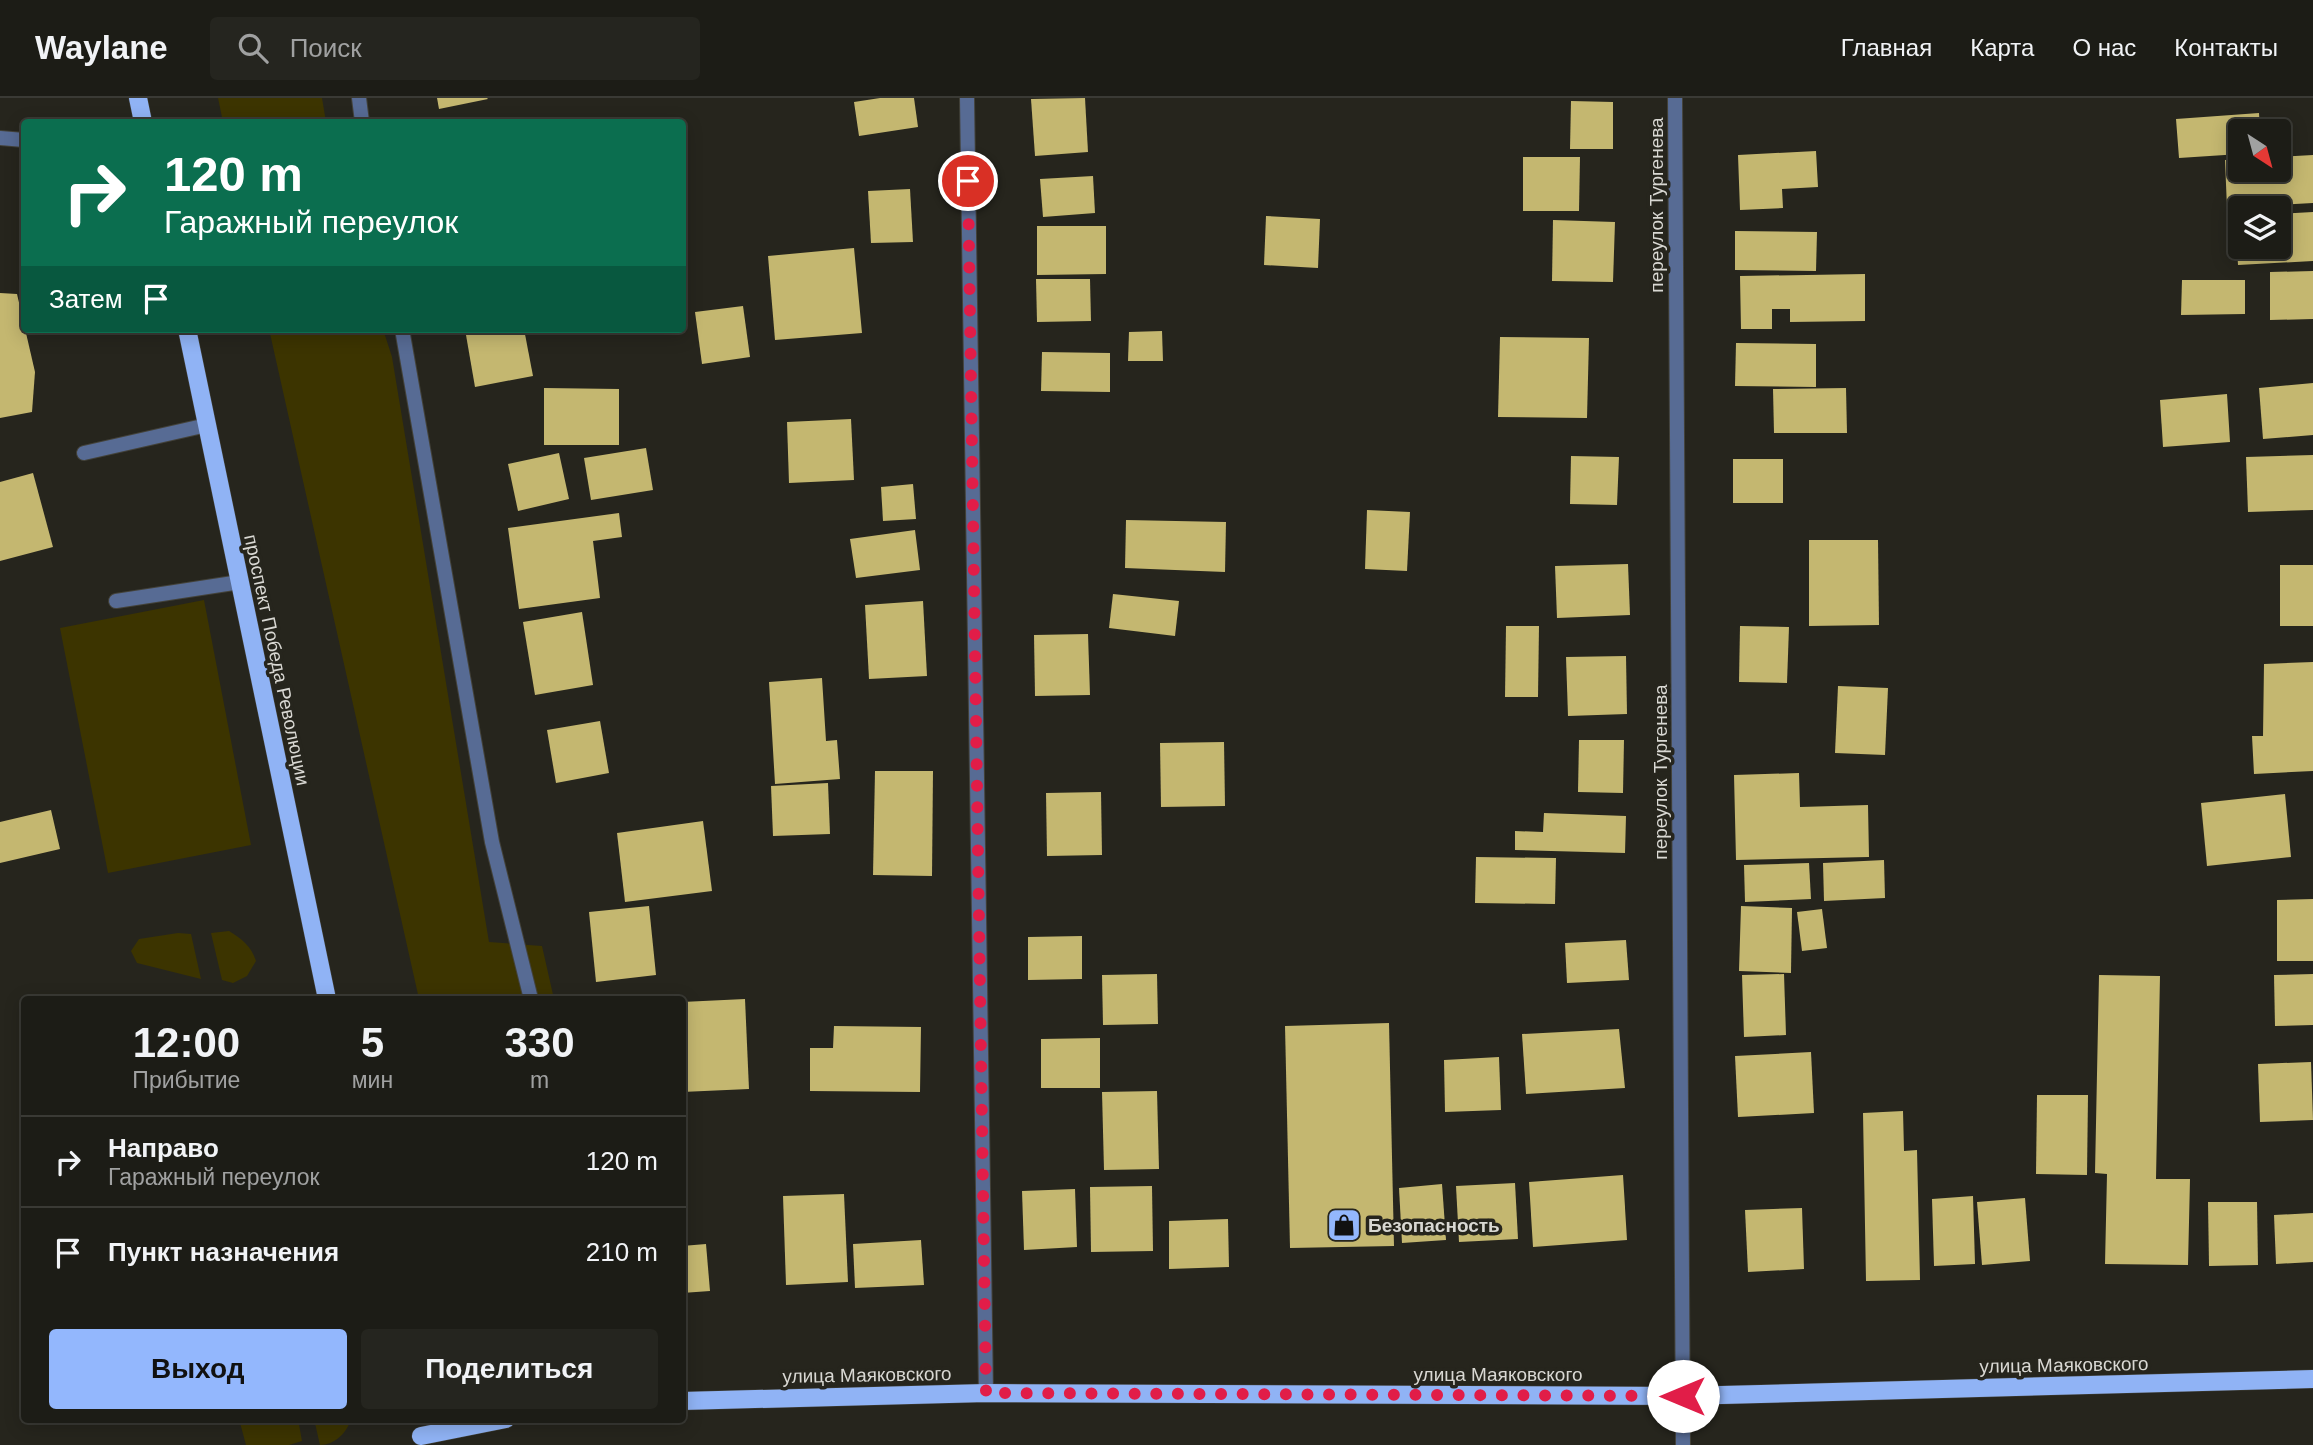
<!DOCTYPE html>
<html lang="ru">
<head>
<meta charset="utf-8">
<style>
	body { margin:0; font-family:Arial,sans-serif; background:#25251f; color:#f1f3f6; height:100vh; display:flex; flex-direction:column; font-size:26px; white-space:nowrap }
	* { box-sizing:border-box; margin:0 }
	p { font-size:23px; color:#a0a1a1 }
	.icon { flex:none; width:38px; height:38px; fill:none; stroke:currentColor; stroke-width:2; stroke-linecap:round; stroke-linejoin:round }
	.map { position:relative; flex:1; overflow:hidden }
	.side { position:absolute; left:21px; top:898px; width:665px; height:427px; display:flex; flex-direction:column; background:#1c1c16; border-radius:7px; box-shadow:0 4px 18px #0003,0 0 0 2px #3a3a35 }
	.side>* { flex:none }
	.banner { position:absolute; left:21px; top:21px; width:665px; height:214px; border-radius:7px; box-shadow:0 4px 18px #0003,0 0 0 2px #3a3a35; background:#0b6e4f; color:#fff; overflow:hidden }
	.needle { width:46px; rotate:144deg }
	.fabs { position:absolute; left:2228px; top:21px; display:grid; gap:14px }
	.fabs a { display:grid; place-items:center; width:63px; height:63px; border-radius:7px; background:#1c1c16; box-shadow:0 4px 18px #0003,0 0 0 2px #3a3a35; font-size:35px }
	.pin { position:absolute; display:grid; place-items:center; width:60px; height:60px; color:#fff; margin:-30px; border:4px solid #fff; border-radius:50%; box-shadow:0 2px 7px #0007 }
	.me { position:absolute; width:77px; margin:-38px; rotate:270deg; stroke-linejoin:round; filter:drop-shadow(0 0 5px #0008) }
	.turn { display:flex; align-items:center; gap:24px; height:147px; padding:0 28px; font-size:32px }
	.turn .icon { width:91px; height:91px; stroke-width:2.5 }
	.turn b { display:block; font-size:49px; line-height:60px }
	.then { display:flex; align-items:center; height:66px; padding:0 28px; background:#0003; gap:14px; font-size:26px }
	.eta { display:flex; justify-content:space-evenly; align-items:center; height:119px; text-align:center }
	.eta b { font-size:42px; font-weight:800; line-height:49px }
	.cta { display:flex; gap:14px; margin-top:auto; padding:14px 28px }
	.cta a { flex:1; height:80px; border-radius:7px; background:#93b7fd; color:#111; font-size:28px; font-weight:800; line-height:80px; text-align:center }
	.cta a+a { background:#25251f; color:#f1f3f6 }
	ul { padding:0; list-style:none }
	li { display:flex; align-items:center; gap:21px; height:91px; padding:0 28px; border-top:2px solid #3a3a35 }
	li div { flex:1 }
	li b { display:block; font-size:26px }
	li em { font-style:normal }
	header { display:flex; align-items:center; gap:42px; box-sizing:border-box; height:98px; padding:0 35px; background:#1c1c16; border-bottom:2px solid #3a3a35 }
	header strong { font-size:33px }
	nav { display:flex; gap:38px; margin-inline-start:auto; font-size:24px }
	.search { width:490px; height:63px; background:#25251f; display:flex; align-items:center; gap:18px; box-sizing:border-box; padding:0 24px; border-radius:7px; color:#a0a1a1; font-size:26px }
	.map>svg:first-child { display:block }
</style>
</head>
<body>
<header>
<strong>Waylane</strong>
<div class="search"><svg class="icon" aria-label="search" viewBox="0 0 24 24"><circle cx="10" cy="10" r="6"/><path d="M15 15l6 6"/></svg>Поиск</div>
<nav><a>Главная</a><a>Карта</a><a>О нас</a><a>Контакты</a></nav>
</header>
<div class="map">
<svg width="2313" height="1347" viewBox="0 0 2313 1347">
	<rect width="100%" height="100%" fill="#26251d"/>
	<g fill="#3c3400">
		<path d="M 218,0 L 322,0 L 326,24 L 223,24 Z"/>
		<path d="M 269,231 L 383,231 L 392,259 L 489,844 L 542,848 L 554,901 L 419,901 Z"/>
		<path d="M 204,502 L 251,747 L 108,775 L 60,530 Z"/>
		<path d="M 229,833 C 242,841 251,848 256,863 L 247,878 L 233,885 L 222,882 L 211,835 Z"/>
		<path d="M 178,835 L 191,836 L 201,881 L 137,865 L 131,853 L 139,841 Z"/>
		<path d="M 239,1321 L 298,1321 L 302,1343 L 289,1347 L 246,1347 Z"/>
		<path d="M 314,1321 L 351,1321 C 347,1335 334,1347 320,1347 Z"/>
	</g>
	<g fill="#c4b770">
		<path d="M 437,0 L 487,0 L 488,1 L 439,11 Z"/>
		<path d="M 880,0 L 914,0 L 918,29 L 859,38 L 854,4 Z"/>
		<path d="M 1085,0 L 1088,54 L 1035,58 L 1031,1 Z"/>
		<path d="M 1571,3 L 1613,4 L 1613,51 L 1570,51 Z"/>
		<path d="M 2259,15 L 2260,33 L 2240,33 L 2240,56 L 2179,60 L 2176,21 Z"/>
		<path d="M 1816,53 L 1818,89 L 1782,91 L 1783,110 L 1740,112 L 1738,57 Z"/>
		<path d="M 2313,57 L 2313,105 L 2227,110 L 2225,62 L 2240,61 L 2240,72 L 2278,72 L 2278,59 Z"/>
		<path d="M 1523,59 L 1580,59 L 1579,113 L 1523,113 Z"/>
		<path d="M 1093,78 L 1095,115 L 1043,119 L 1040,81 Z"/>
		<path d="M 910,91 L 913,144 L 871,145 L 868,93 Z"/>
		<path d="M 2313,114 L 2313,163 L 2238,167 L 2235,119 L 2240,119 L 2240,149 L 2278,149 L 2278,116 Z"/>
		<path d="M 1266,118 L 1320,121 L 1318,170 L 1264,167 Z"/>
		<path d="M 1553,122 L 1615,124 L 1613,184 L 1552,183 Z"/>
		<path d="M 1037,128 L 1106,128 L 1106,176 L 1037,177 Z"/>
		<path d="M 1735,133 L 1817,134 L 1816,173 L 1735,172 Z"/>
		<path d="M 854,150 L 862,235 L 775,242 L 768,158 Z"/>
		<path d="M 2313,173 L 2313,221 L 2270,222 L 2270,174 Z"/>
		<path d="M 1865,176 L 1865,223 L 1790,224 L 1790,211 L 1772,211 L 1772,231 L 1741,231 L 1740,178 Z"/>
		<path d="M 1036,181 L 1090,181 L 1091,223 L 1037,224 Z"/>
		<path d="M 2182,182 L 2245,182 L 2245,216 L 2181,217 Z"/>
		<path d="M 0,195 L 17,196 L 35,274 L 32,314 L 0,320 Z"/>
		<path d="M 743,208 L 750,259 L 702,266 L 695,214 Z"/>
		<path d="M 499,231 L 524,231 L 533,278 L 475,289 L 466,237 Z"/>
		<path d="M 1162,233 L 1163,263 L 1128,263 L 1129,234 Z"/>
		<path d="M 1500,239 L 1589,240 L 1587,320 L 1498,319 Z"/>
		<path d="M 1736,245 L 1816,246 L 1816,289 L 1735,288 Z"/>
		<path d="M 1042,254 L 1110,255 L 1110,294 L 1041,293 Z"/>
		<path d="M 2313,285 L 2313,337 L 2263,341 L 2259,290 Z"/>
		<path d="M 544,290 L 619,291 L 619,347 L 544,347 Z"/>
		<path d="M 1846,290 L 1847,335 L 1774,335 L 1773,291 Z"/>
		<path d="M 2227,296 L 2230,344 L 2163,349 L 2160,302 Z"/>
		<path d="M 851,321 L 854,382 L 789,385 L 787,324 Z"/>
		<path d="M 646,350 L 653,392 L 591,402 L 584,360 Z"/>
		<path d="M 559,355 L 569,401 L 518,413 L 508,366 Z"/>
		<path d="M 2313,357 L 2313,412 L 2248,414 L 2246,359 Z"/>
		<path d="M 1571,358 L 1619,359 L 1617,407 L 1570,406 Z"/>
		<rect x="1733" y="361" width="50" height="44"/>
		<path d="M 33,375 L 53,449 L 0,463 L 0,384 Z"/>
		<path d="M 913,386 L 916,421 L 883,423 L 881,389 Z"/>
		<path d="M 1367,412 L 1410,414 L 1407,473 L 1365,471 Z"/>
		<path d="M 619,415 L 622,439 L 593,443 L 600,500 L 519,511 L 508,430 Z"/>
		<path d="M 1126,422 L 1226,424 L 1225,474 L 1125,470 Z"/>
		<path d="M 915,432 L 920,472 L 856,480 L 850,441 Z"/>
		<path d="M 1809,442 L 1878,442 L 1879,527 L 1809,528 Z"/>
		<path d="M 1628,466 L 1630,517 L 1557,520 L 1555,468 Z"/>
		<rect x="2280" y="467" width="33" height="61"/>
		<path d="M 1113,496 L 1179,503 L 1175,538 L 1109,530 Z"/>
		<path d="M 923,503 L 927,578 L 869,581 L 865,507 Z"/>
		<path d="M 582,514 L 593,587 L 535,597 L 523,524 Z"/>
		<path d="M 1506,528 L 1539,528 L 1538,599 L 1505,599 Z"/>
		<path d="M 1740,528 L 1789,529 L 1787,585 L 1739,584 Z"/>
		<path d="M 1088,536 L 1090,597 L 1035,598 L 1034,537 Z"/>
		<path d="M 1626,558 L 1627,616 L 1568,618 L 1566,559 Z"/>
		<path d="M 2313,564 L 2313,673 L 2254,676 L 2252,638 L 2263,638 L 2264,566 Z"/>
		<path d="M 822,580 L 826,643 L 837,642 L 840,681 L 775,686 L 769,584 Z"/>
		<path d="M 1838,588 L 1888,590 L 1885,657 L 1835,655 Z"/>
		<path d="M 600,623 L 609,675 L 556,685 L 547,632 Z"/>
		<path d="M 1579,642 L 1624,642 L 1623,695 L 1578,694 Z"/>
		<path d="M 1224,644 L 1225,708 L 1161,709 L 1160,645 Z"/>
		<path d="M 875,673 L 933,673 L 932,778 L 873,777 Z"/>
		<path d="M 1799,675 L 1800,709 L 1868,707 L 1869,759 L 1736,762 L 1734,677 Z"/>
		<path d="M 828,685 L 830,736 L 773,738 L 771,688 Z"/>
		<path d="M 1101,694 L 1102,757 L 1047,758 L 1046,695 Z"/>
		<path d="M 2285,696 L 2291,759 L 2207,768 L 2201,705 Z"/>
		<path d="M 51,712 L 60,751 L 0,765 L 0,724 Z"/>
		<path d="M 1544,715 L 1626,718 L 1625,755 L 1515,752 L 1515,733 L 1543,734 Z"/>
		<path d="M 703,723 L 712,793 L 625,804 L 617,735 Z"/>
		<path d="M 1476,759 L 1556,760 L 1555,806 L 1475,805 Z"/>
		<path d="M 1884,762 L 1885,800 L 1824,803 L 1823,765 Z"/>
		<path d="M 1809,765 L 1811,801 L 1745,804 L 1744,767 Z"/>
		<path d="M 2313,801 L 2313,863 L 2277,863 L 2277,802 Z"/>
		<path d="M 649,808 L 656,877 L 596,884 L 589,814 Z"/>
		<path d="M 1741,808 L 1792,810 L 1791,875 L 1739,873 Z"/>
		<path d="M 1822,811 L 1827,850 L 1802,853 L 1797,814 Z"/>
		<path d="M 1082,838 L 1082,881 L 1028,882 L 1028,839 Z"/>
		<path d="M 1626,842 L 1629,882 L 1567,885 L 1565,845 Z"/>
		<path d="M 1157,876 L 1158,926 L 1103,927 L 1102,877 Z"/>
		<path d="M 1784,876 L 1786,937 L 1744,939 L 1742,877 Z"/>
		<path d="M 2313,876 L 2313,927 L 2275,928 L 2274,877 Z"/>
		<path d="M 2099,877 L 2160,878 L 2156,1081 L 2190,1081 L 2188,1167 L 2105,1166 L 2107,1076 L 2095,1075 Z"/>
		<path d="M 745,901 L 749,991 L 682,994 L 682,904 Z"/>
		<path d="M 1389,925 L 1394,1148 L 1290,1150 L 1285,928 Z"/>
		<path d="M 834,928 L 921,929 L 920,994 L 810,993 L 810,950 L 833,950 Z"/>
		<path d="M 1619,931 L 1625,990 L 1526,996 L 1522,936 Z"/>
		<path d="M 1100,940 L 1100,990 L 1041,990 L 1041,941 Z"/>
		<path d="M 1811,954 L 1814,1015 L 1738,1019 L 1735,958 Z"/>
		<path d="M 1499,959 L 1501,1012 L 1445,1014 L 1444,962 Z"/>
		<path d="M 2311,964 L 2313,1022 L 2260,1024 L 2258,966 Z"/>
		<path d="M 1157,993 L 1159,1071 L 1104,1072 L 1102,994 Z"/>
		<path d="M 2037,997 L 2088,997 L 2087,1077 L 2036,1076 Z"/>
		<path d="M 1903,1013 L 1904,1053 L 1917,1052 L 1920,1182 L 1866,1183 L 1863,1015 Z"/>
		<path d="M 1623,1077 L 1627,1142 L 1533,1149 L 1529,1084 Z"/>
		<path d="M 1515,1085 L 1518,1141 L 1459,1144 L 1456,1088 Z"/>
		<path d="M 1442,1086 L 1446,1142 L 1402,1145 L 1399,1090 Z"/>
		<path d="M 1152,1088 L 1153,1153 L 1091,1154 L 1090,1089 Z"/>
		<path d="M 1075,1091 L 1077,1149 L 1024,1152 L 1022,1093 Z"/>
		<path d="M 844,1096 L 848,1184 L 786,1187 L 783,1098 Z"/>
		<path d="M 1973,1098 L 1975,1166 L 1934,1168 L 1932,1101 Z"/>
		<path d="M 2025,1100 L 2030,1163 L 1982,1167 L 1977,1104 Z"/>
		<path d="M 2208,1104 L 2257,1104 L 2258,1167 L 2209,1168 Z"/>
		<path d="M 1802,1110 L 1804,1171 L 1748,1174 L 1745,1112 Z"/>
		<path d="M 2313,1115 L 2313,1164 L 2276,1166 L 2274,1117 Z"/>
		<path d="M 1228,1121 L 1229,1169 L 1169,1171 L 1169,1123 Z"/>
		<path d="M 921,1142 L 924,1187 L 855,1190 L 853,1146 Z"/>
		<path d="M 706,1146 L 710,1193 L 682,1195 L 682,1148 Z"/>
	</g>
	<g fill="none" stroke-linecap="round" stroke-linejoin="round">
		<g stroke="#43423a" stroke-width="16">
			<g id="lane">
				<path d="M 359,0 L 362,24"/>
				<path d="M 402,231 L 492,744 L 531,901"/>
				<path d="M 84,355 L 207,327"/>
				<path d="M 116,503 L 240,484"/>
			</g>
		</g>
		<g stroke="#43423a" stroke-width="16">
			<g id="street">
				<path d="M 967,0 L 986,1295"/>
				<path d="M 1675,0 L 1683,1347"/>
				<path d="M 0,40 L 24,42"/>
			</g>
		</g>
		<g stroke="#43423a" stroke-width="19">
			<g id="primary">
				<path d="M 138,0 L 143,24"/>
				<path d="M 187,231 L 327,901"/>
				<path d="M 682,1303 L 986,1295 L 1683,1298 L 2313,1281"/>
				<path d="M 421,1338 L 506,1321"/>
			</g>
		</g>
		<use href="#lane" stroke="#576b94" stroke-width="14"/>
		<use href="#street" stroke="#576b94" stroke-width="14"/>
		<use href="#primary" stroke="#90b3f5" stroke-width="18"/>
	</g>
	<g fill="none" stroke-linecap="round" stroke-linejoin="round">
		<path stroke="#e11d48" stroke-width="12" stroke-dasharray="0 21.6" d="M 968,83 L 986,1295 L 1683,1298"/>
	</g>
	<defs>
		<g id="shop-square" transform="scale(1.75)"><rect x="-9" y="-9" width="18" height="18" rx="4" fill="#93b7fd" stroke="#26251d"/><path d="M-5-2.5h2.3a2.7 3.5 0 0 1 5.4 0H5L5.5 6h-11ZM-1.5-2.5h3a1.5 2.3 0 0 0-3 0Z" fill="#111"/></g>
	</defs>
	<g fill-rule="evenodd">
		<use href="#shop-square" x="1344" y="1127"/>
	</g>
	<g text-anchor="middle" dominant-baseline="central" stroke-width="7" stroke-linejoin="round" paint-order="stroke">
		<g font-size="19" fill="#d9d8d3" stroke="#26251d">
			<text transform="translate(1656 107) rotate(-90)">переулок Тургенева</text>
			<text transform="translate(277 562) rotate(78)">проспект Победа Революции</text>
			<text transform="translate(1660 674) rotate(-90)">переулок Тургенева</text>
			<text transform="translate(2064 1267) rotate(-1)">улица Маяковского</text>
			<text x="1498" y="1276">улица Маяковского</text>
			<text transform="translate(867 1277) rotate(-1)">улица Маяковского</text>
		</g>
		<g font-size="19" font-weight="bold" fill="#d9d8d3" stroke="#26251d" text-anchor="start">
			<text x="1368" y="1127">Безопасность</text>
		</g>
	</g>
</svg>
<div class="fabs">
<a><svg class="needle" viewBox="-14 -14 28 28"><path d="M0-13l5 13h-10z" fill="#e53935"/><path d="M0 13l5-13h-10z" fill="#a0a1a1"/></svg></a>
<a><svg class="icon" aria-label="layers" viewBox="0 0 24 24"><path d="M12 4l9 5-9 5-9-5zM3 14l9 5 9-5"/></svg></a>
</div>
<div class="pin" style="left:968px;top:83px;background:#d93025"><svg class="icon" aria-label="arrive" viewBox="0 0 24 24"><path d="M6 21V4h12l-3 4 3 4H6"/></svg></div>
<svg class="me" style="left:1683px;top:1298px" viewBox="-20 -20 40 40"><circle r="19" fill="#fff"/><path d="M0-13L10 11 0 6-10 11z" fill="#e11d48"/></svg>
<div class="banner">
<div class="turn"><svg class="icon" aria-label="right" viewBox="0 0 24 24"><path d="M7 20v-9h11M14 6l5 5-5 5"/></svg><div><b>120 m</b>Гаражный переулок</div></div>
<div class="then">Затем<svg class="icon" aria-label="arrive" viewBox="0 0 24 24"><path d="M6 21V4h12l-3 4 3 4H6"/></svg></div>
</div>
<section class="side">
<div class="eta">
<div><b>12:00</b><p>Прибытие</p></div>
<div><b>5</b><p>мин</p></div>
<div><b>330</b><p>m</p></div>
</div>
<ul>
<li><svg class="icon" aria-label="right" viewBox="0 0 24 24"><path d="M7 20v-9h11M14 6l5 5-5 5"/></svg><div><b>Направо</b><p>Гаражный переулок</p></div><em>120 m</em></li>
<li><svg class="icon" aria-label="arrive" viewBox="0 0 24 24"><path d="M6 21V4h12l-3 4 3 4H6"/></svg><div><b>Пункт назначения</b></div><em>210 m</em></li>
</ul>
<div class="cta"><a>Выход</a><a>Поделиться</a></div>
</section>
</div>
</body>
</html>
